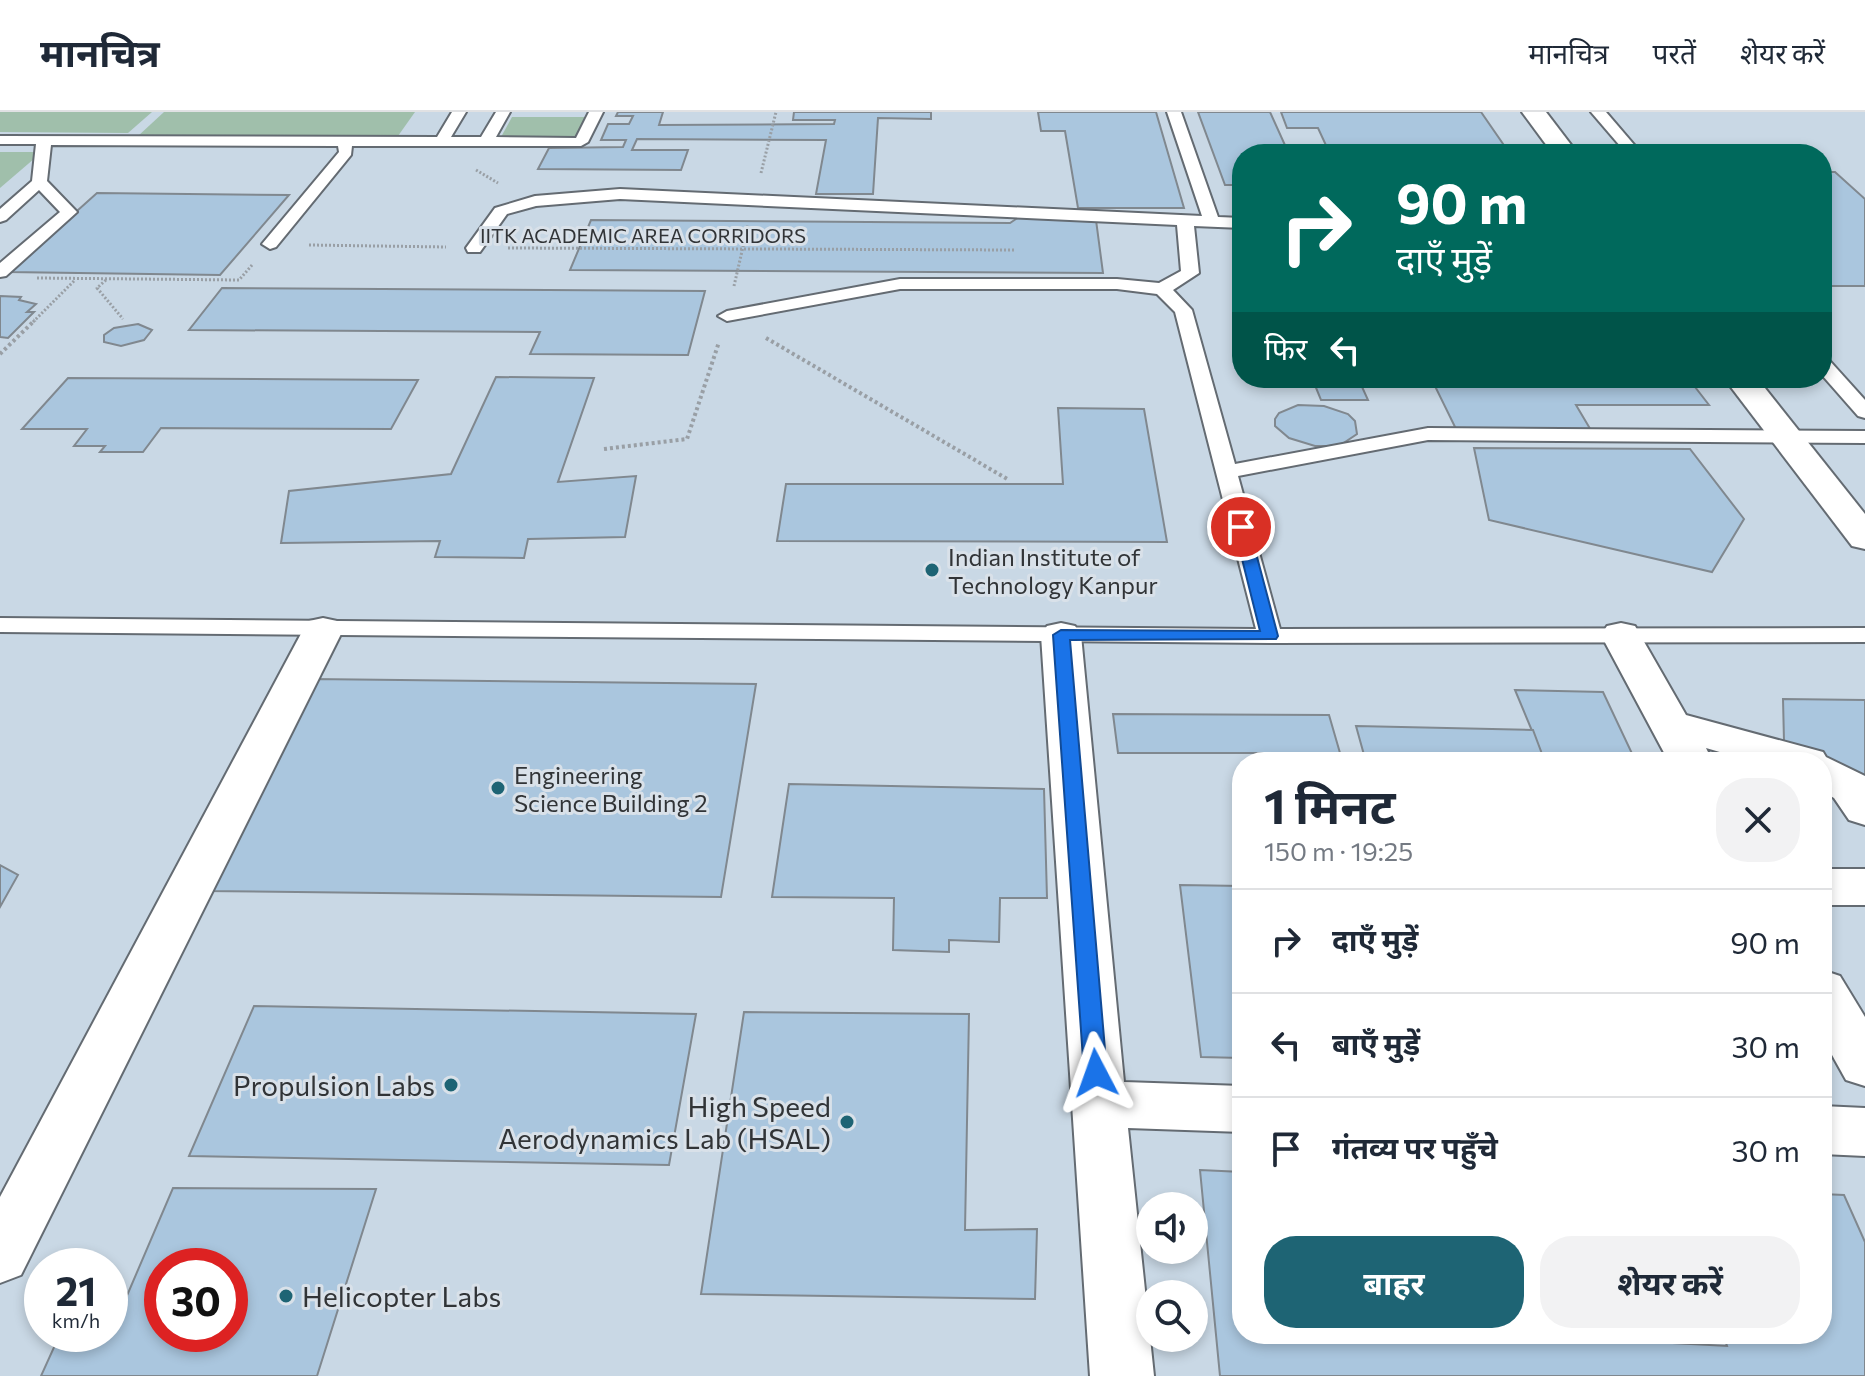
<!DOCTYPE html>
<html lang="hi">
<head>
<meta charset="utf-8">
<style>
	body { margin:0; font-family:Commissioner,"Noto Sans Devanagari",sans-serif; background:#f2f2f3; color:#1f2937; height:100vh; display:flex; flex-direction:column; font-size:30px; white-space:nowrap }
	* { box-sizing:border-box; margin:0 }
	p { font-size:26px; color:#747a83 }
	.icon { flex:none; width:44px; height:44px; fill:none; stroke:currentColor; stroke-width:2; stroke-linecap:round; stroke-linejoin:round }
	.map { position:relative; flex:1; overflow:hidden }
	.sheet { position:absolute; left:1232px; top:640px; width:600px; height:592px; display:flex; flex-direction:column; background:#fff; border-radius:32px; box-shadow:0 4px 12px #0003 }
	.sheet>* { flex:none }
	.guide { position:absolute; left:1232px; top:32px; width:600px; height:244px; border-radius:32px; box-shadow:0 4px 12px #0003; background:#00695c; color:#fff; overflow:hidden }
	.buttons { position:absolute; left:1136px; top:1080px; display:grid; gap:16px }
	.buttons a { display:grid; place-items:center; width:72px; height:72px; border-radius:50%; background:#fff; box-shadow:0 4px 12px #0003; font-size:40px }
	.speed { position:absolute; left:24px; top:1136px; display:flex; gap:16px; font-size:40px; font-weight:700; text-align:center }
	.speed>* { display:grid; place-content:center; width:104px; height:104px; border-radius:50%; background:#fff; box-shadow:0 4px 12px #0003; line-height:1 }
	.speed small { font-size:20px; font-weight:400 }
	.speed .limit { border:12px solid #d22; background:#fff; color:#111 }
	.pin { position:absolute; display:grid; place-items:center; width:68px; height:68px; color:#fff; margin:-34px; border:4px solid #fff; border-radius:50%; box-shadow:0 2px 8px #0007 }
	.me { position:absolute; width:88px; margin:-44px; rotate:356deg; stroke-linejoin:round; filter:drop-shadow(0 0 6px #0008) }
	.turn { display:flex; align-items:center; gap:28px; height:168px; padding:0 32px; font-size:36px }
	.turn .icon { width:104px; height:104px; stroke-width:2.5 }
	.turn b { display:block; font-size:56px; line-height:68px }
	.then { display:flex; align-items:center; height:76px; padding:0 32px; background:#0003; gap:16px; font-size:30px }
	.round { display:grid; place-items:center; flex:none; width:84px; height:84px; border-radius:32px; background:#f2f2f3 }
	.headline { display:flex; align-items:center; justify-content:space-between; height:136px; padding:0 32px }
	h1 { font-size:48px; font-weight:700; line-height:60px }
	.cta { display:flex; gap:16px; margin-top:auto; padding:16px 32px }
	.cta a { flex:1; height:92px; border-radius:32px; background:#1e6474; color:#fff; font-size:32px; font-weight:700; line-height:92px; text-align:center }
	.cta a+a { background:#f2f2f3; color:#1f2937 }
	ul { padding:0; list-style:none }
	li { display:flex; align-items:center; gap:24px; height:104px; padding:0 32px; border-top:2px solid #e0e1e3 }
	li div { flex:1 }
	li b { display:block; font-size:30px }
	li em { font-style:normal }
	header { display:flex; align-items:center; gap:48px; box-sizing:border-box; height:112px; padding:0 40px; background:#fff; border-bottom:2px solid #e0e1e3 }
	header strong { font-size:38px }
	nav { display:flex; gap:44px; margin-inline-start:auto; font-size:28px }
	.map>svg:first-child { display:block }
</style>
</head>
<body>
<header>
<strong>मानचित्र</strong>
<nav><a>मानचित्र</a><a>परतें</a><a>शेयर करें</a></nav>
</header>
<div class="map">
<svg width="1865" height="1264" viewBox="0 0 1865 1264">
	<rect width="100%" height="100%" fill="#d9e1e9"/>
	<path fill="#c9d8e5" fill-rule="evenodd" d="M 0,0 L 1865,0 L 1865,1264 L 0,1264 ZM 1242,42 L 1822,42 L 1822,266 L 1242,266 ZM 1242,650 L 1822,650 L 1822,1222 L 1242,1222 ZM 1150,1094 L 1194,1094 L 1194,1138 L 1150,1138 ZM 42,1154 L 110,1154 L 110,1222 L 42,1222 ZM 162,1154 L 230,1154 L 230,1222 L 162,1222 ZM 1150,1182 L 1194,1182 L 1194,1226 L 1150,1226 Z"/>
	<g fill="#a0bfab">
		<path d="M 0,0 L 152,0 L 128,21 L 0,20 Z"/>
		<path d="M 164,0 L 415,0 L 398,24 L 138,24 Z"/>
		<path d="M 512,5 L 590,5 L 581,25 L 501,25 Z"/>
		<path d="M 0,40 L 42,40 L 0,76 Z"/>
	</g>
	<g fill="#aac6de" stroke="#80888f" stroke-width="2" fill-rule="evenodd">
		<path d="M 618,0 L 663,0 L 659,13 L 834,12 L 835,8 L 793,8 L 794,0 L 931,0 L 931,7 L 878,6 L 873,82 L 816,82 L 826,28 L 637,27 L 632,38 L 688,38 L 681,58 L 538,57 L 549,36 L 623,35 L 626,28 L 601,28 L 608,12 L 629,12 L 633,4 L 616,4 Z"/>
		<path d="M 1038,0 L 1156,0 L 1184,96 L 1078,96 L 1065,19 L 1041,19 Z"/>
		<path d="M 1198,0 L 1270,0 L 1289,42 L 1242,42 L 1242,73 L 1225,73 Z"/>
		<path d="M 1281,0 L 1481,0 L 1510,42 L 1330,42 L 1318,16 L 1287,16 Z"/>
		<path d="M 1822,60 L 1835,60 L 1865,87 L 1865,174 L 1822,174 Z"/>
		<path d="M 97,81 L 289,83 L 220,163 L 9,160 Z"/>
		<path d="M 1019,105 L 1096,108 L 1103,161 L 570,158 L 591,108 L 1010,111 Z"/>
		<path d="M 222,176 L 705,179 L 688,243 L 530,242 L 540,220 L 189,218 Z"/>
		<path d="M 0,184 L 21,185 L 19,188 L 36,192 L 27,200 L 34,200 L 8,226 L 0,225 Z"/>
		<path d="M 138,212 L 152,218 L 144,228 L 121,234 L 104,230 L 104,223 L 114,216 Z"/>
		<path d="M 496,265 L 594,266 L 558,370 L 636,364 L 625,425 L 528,427 L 524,446 L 435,445 L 440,429 L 281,431 L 289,379 L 451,362 Z"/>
		<path d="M 68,266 L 418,268 L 391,317 L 161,316 L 143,340 L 100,340 L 105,334 L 74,334 L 87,317 L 22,317 Z"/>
		<path d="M 1312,266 L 1358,266 L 1368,288 L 1321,288 Z"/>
		<path d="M 1431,266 L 1688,266 L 1709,293 L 1576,293 L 1592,320 L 1457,319 Z"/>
		<path d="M 1298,293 L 1324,294 L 1348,302 L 1355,309 L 1357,322 L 1342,332 L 1329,334 L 1315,334 L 1289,326 L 1275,314 L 1275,307 L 1279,301 Z"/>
		<path d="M 1058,296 L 1144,297 L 1167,430 L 777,429 L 786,372 L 1063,372 Z"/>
		<path d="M 1474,336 L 1690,337 L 1744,407 L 1712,460 L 1489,408 Z"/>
		<path d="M 312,567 L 756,572 L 721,785 L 205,779 Z"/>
		<path d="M 1515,578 L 1603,580 L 1636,650 L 1545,650 Z"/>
		<path d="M 1783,587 L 1865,588 L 1865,676 L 1784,629 Z"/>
		<path d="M 1113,602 L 1329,603 L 1340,641 L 1118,641 Z"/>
		<path d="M 1356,614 L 1533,618 L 1545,650 L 1366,650 Z"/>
		<path d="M 789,672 L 1044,677 L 1047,786 L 1000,786 L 999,830 L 949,828 L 949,840 L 893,838 L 894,786 L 772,785 Z"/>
		<path d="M 0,753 L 18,763 L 0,795 Z"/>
		<path d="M 1180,773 L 1242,774 L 1242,946 L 1201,945 Z"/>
		<path d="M 254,894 L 696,902 L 669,1053 L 189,1044 Z"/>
		<path d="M 744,900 L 969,902 L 965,1118 L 1037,1117 L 1035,1187 L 701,1182 Z"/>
		<path d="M 1200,1058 L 1242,1060 L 1242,1222 L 1651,1222 L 1654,1230 L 1727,1234 L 1723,1222 L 1822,1222 L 1822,1082 L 1844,1083 L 1865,1130 L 1865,1264 L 1220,1264 Z"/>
		<path d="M 173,1076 L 376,1077 L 317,1264 L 41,1264 L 60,1222 L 110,1222 L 110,1214 L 114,1214 ZM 162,1154 L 230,1154 L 230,1222 L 162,1222 Z"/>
	</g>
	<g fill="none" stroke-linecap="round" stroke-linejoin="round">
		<g stroke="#646b72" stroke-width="4">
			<g id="service">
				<path d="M 452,0 L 466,0 L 451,25 L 481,25 L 496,0 L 510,0 L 496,25 L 576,26 L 589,0 L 603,0 L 588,30 L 581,34 L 352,34 L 351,43 L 276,135 L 270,137 L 262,132 L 339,40 L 338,34 L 51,33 L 47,69 L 77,100 L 6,164 L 0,165 L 0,151 L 60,100 L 39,78 L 6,108 L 0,110 L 0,97 L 32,69 L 36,32 L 0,32 L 0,24 L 437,25 Z"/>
				<path d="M 1167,0 L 1181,0 L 1218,105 L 1242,106 L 1242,116 L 1194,114 L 1199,161 L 1173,178 L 1192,198 L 1235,352 L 1428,316 L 1865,319 L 1865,331 L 1428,328 L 1238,364 L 1280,517 L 1865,516 L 1865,530 L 1270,531 L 0,520 L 0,506 L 1256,517 L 1175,200 L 1157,182 L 1117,177 L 900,177 L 727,209 L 718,204 L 727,199 L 900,167 L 1117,167 L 1159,171 L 1181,159 L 1177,113 L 620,87 L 536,94 L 507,102 L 480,140 L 468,140 L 466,136 L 495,96 L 535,84 L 620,77 L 1202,104 Z"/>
				<path d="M 1591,0 L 1606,0 L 1642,42 L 1627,42 Z"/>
				<path d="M 1822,246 L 1829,248 L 1865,288 L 1865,306 L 1858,304 L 1822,263 Z"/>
			</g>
		</g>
		<g stroke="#646b72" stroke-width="4">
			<g id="minor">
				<path d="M 1522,0 L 1546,0 L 1578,42 L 1553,42 Z"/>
				<path d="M 1724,266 L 1757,266 L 1865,402 L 1865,437 L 1852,434 Z"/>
				<path d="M 323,506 L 337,509 L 343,518 L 21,1163 L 0,1171 L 0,1085 L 303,518 L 309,509 Z"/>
				<path d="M 1061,511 L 1075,514 L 1081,523 L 1124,970 L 1242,974 L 1242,1020 L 1128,1016 L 1154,1264 L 1090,1264 L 1041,523 L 1047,514 Z"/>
				<path d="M 1621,511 L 1635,514 L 1686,603 L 1823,640 L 1826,645 L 1865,664 L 1865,713 L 1849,708 L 1834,686 L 1822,679 L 1822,650 L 1754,650 L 1706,636 L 1713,650 L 1669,650 L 1601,523 L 1607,514 Z"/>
				<rect x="1822" y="757" width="43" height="36"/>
				<path d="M 1822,858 L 1840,864 L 1865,905 L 1865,974 L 1846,968 L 1822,925 Z"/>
				<path d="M 1822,994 L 1865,996 L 1865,1044 L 1822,1042 Z"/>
			</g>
		</g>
		<g stroke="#999fa5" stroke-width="3" stroke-dasharray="2 2" stroke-linecap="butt">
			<path d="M 476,58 L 498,71"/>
			<path d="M 761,61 L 776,0"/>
			<path d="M 309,133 L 446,135"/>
			<path d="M 508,136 L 1015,138"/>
			<path d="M 37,166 L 239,168 L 252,153"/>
			<path d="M 106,168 L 97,176 L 123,207"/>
			<path d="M 734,174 L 748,113"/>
			<path d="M 33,210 L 75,168"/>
		</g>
		<g stroke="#999fa5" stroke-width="4" stroke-dasharray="3 3" stroke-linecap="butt">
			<path d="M 766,226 L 1009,368"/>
			<path d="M 0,242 L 35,208"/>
			<path d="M 604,337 L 687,327 L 719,230"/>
		</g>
		<use href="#service" fill="#fff" fill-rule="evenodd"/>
		<use href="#minor" fill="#fff" fill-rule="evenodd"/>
	</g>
	<path fill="#1a73e8" stroke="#114b97" stroke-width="2" d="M 1241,410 L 1249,415 L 1278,524 L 1276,527 L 1070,528 L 1107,961 L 1104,968 L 1096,970 L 1088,968 L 1084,961 L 1053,523 L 1061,518 L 1260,519 L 1234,415 Z"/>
	<g fill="#1e6474" stroke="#d9e1e9" stroke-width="3">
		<circle cx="932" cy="458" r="8"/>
		<circle cx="498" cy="676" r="8"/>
		<circle cx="451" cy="973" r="8"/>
		<circle cx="847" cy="1010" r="8"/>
		<circle cx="286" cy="1184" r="8"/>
	</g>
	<g text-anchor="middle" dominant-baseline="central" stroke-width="6" stroke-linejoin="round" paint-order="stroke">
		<g font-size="20" fill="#313437" stroke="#d9e1e9">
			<text x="643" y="123">IITK ACADEMIC AREA CORRIDORS</text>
		</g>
		<g font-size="24" fill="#313437" stroke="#d9e1e9" text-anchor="start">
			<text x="948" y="444">Indian Institute of<tspan x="948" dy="28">Technology Kanpur</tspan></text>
			<text x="514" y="662">Engineering<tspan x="514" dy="28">Science Building 2</tspan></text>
		</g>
		<g font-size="28" fill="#313437" stroke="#d9e1e9" text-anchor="end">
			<text x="435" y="973">Propulsion Labs</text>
			<text x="831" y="994">High Speed<tspan x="831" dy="32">Aerodynamics Lab (HSAL)</tspan></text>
			<text x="302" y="1184" text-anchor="start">Helicopter Labs</text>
		</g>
	</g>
</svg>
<div class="buttons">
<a><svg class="icon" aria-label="sound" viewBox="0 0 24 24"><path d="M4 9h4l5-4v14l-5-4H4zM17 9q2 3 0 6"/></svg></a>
<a><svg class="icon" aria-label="search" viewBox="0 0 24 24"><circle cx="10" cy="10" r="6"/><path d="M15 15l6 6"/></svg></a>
</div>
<div class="speed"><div>21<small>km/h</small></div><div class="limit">30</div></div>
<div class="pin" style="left:1241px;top:415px;background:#d93025"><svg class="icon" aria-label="arrive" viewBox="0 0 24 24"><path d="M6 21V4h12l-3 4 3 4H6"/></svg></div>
<svg class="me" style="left:1096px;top:961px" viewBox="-20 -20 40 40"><path d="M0-17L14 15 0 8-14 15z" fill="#1a73e8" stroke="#fff" stroke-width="4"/></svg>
<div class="guide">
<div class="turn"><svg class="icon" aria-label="right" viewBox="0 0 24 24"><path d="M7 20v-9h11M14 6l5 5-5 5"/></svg><div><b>90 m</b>दाएँ मुड़ें</div></div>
<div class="then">फिर<svg class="icon" aria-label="left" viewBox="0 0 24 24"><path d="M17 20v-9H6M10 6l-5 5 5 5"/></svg></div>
</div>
<section class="sheet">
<div class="headline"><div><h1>1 मिनट</h1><p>150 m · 19:25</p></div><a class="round"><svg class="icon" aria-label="close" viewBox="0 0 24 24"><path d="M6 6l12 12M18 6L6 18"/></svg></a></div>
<ul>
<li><svg class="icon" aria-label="right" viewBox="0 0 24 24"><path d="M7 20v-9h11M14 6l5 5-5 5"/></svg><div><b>दाएँ मुड़ें</b></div><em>90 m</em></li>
<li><svg class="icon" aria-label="left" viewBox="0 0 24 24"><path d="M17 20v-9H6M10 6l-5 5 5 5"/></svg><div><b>बाएँ मुड़ें</b></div><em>30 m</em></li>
<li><svg class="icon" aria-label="arrive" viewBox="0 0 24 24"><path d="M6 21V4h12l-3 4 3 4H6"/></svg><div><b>गंतव्य पर पहुँचे</b></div><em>30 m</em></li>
</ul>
<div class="cta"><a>बाहर</a><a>शेयर करें</a></div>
</section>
</div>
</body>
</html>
